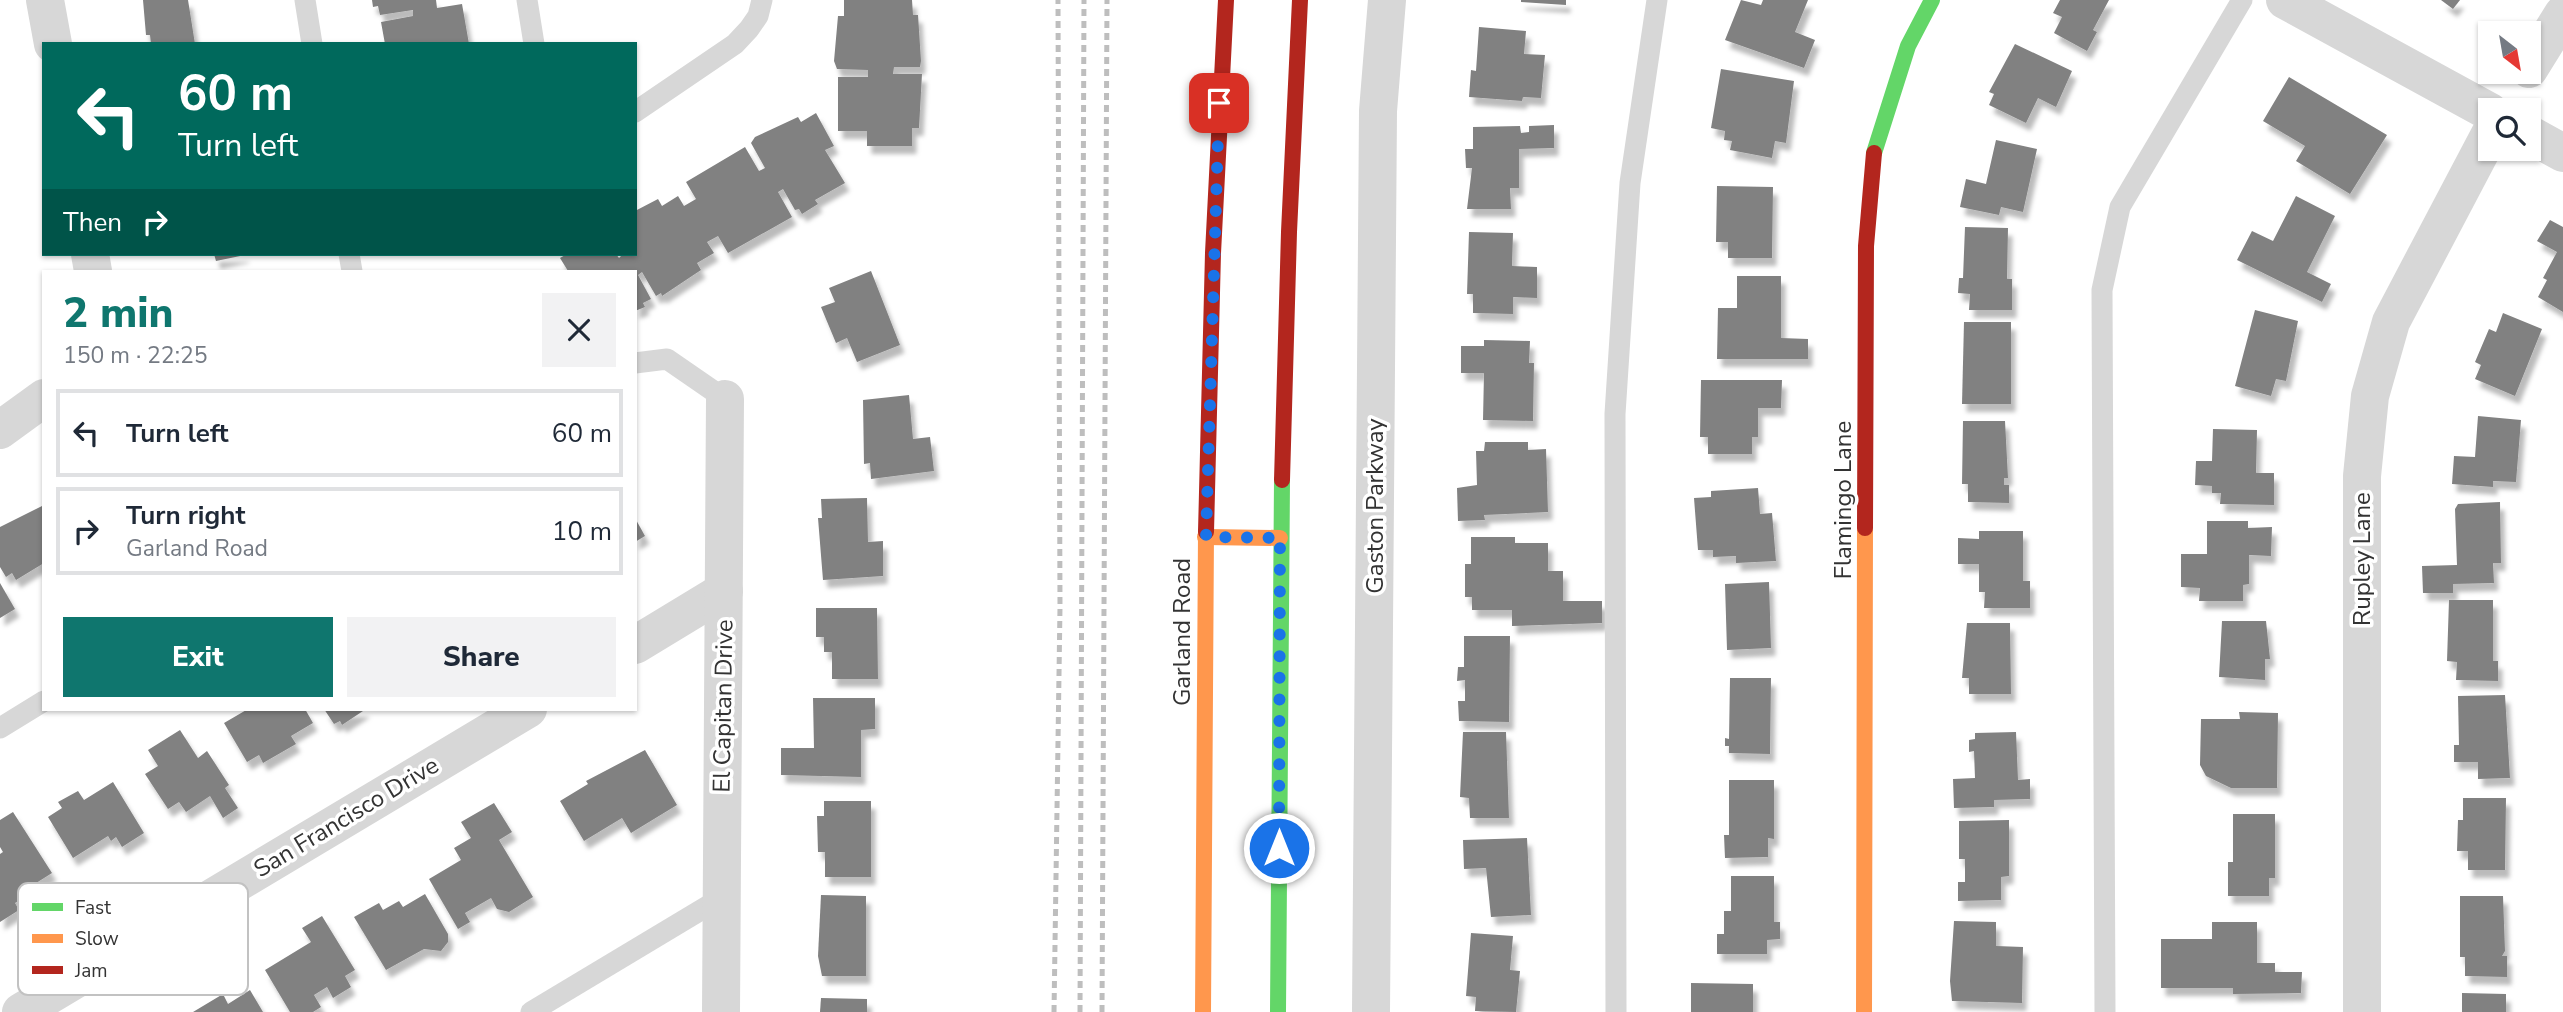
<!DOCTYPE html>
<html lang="en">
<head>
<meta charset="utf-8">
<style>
	body { margin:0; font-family:"Nunito Sans",sans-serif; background:#f2f2f3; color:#1f2937; height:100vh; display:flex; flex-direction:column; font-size:26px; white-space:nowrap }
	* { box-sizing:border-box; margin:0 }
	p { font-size:23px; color:#747a83 }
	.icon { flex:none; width:38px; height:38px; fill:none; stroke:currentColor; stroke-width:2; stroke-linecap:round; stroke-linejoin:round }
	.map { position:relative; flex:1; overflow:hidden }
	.drawer { position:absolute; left:42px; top:270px; width:595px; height:441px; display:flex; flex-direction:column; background:#fff; border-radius:0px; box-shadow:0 2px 5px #0004 }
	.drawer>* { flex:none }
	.top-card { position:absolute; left:42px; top:42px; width:595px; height:214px; border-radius:0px; box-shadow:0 2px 5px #0004; background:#00695c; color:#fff; overflow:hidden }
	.needle { width:46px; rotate:149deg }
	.buttons { position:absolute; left:2478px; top:21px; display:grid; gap:14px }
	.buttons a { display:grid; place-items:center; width:63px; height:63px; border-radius:0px; background:#fff; box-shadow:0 2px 5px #0004; font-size:35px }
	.pin { position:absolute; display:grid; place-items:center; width:60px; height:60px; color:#fff; margin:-30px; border-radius:14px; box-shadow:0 4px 10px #0006 }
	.me { position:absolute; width:77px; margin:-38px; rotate:0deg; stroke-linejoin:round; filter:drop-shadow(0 0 5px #0008) }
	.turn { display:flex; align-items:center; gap:24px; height:147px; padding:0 21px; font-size:32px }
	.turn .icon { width:91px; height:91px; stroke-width:2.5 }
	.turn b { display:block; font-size:49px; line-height:60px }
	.then { display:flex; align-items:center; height:66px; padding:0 21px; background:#0003; gap:14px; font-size:26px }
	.round { display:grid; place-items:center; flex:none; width:74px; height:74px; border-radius:0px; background:#f2f2f3 }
	.overview { display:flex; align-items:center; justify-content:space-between; height:119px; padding:0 21px }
	h1 { font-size:42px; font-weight:800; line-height:52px; color:#0f766e }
	.cta { display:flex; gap:14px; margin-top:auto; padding:14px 21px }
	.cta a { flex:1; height:80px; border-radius:0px; background:#0f766e; color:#fff; font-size:28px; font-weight:800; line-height:80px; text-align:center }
	.cta a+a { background:#f2f2f3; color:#1f2937 }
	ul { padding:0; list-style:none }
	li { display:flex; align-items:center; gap:21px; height:88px; margin:0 14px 10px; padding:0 7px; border:4px solid #e0e1e3; border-radius:0px }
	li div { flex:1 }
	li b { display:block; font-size:26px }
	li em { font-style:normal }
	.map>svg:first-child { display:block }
</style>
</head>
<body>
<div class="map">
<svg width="2563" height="1012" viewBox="0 0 2563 1012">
	<defs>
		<filter id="shadow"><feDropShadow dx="4.5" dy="8" stdDeviation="2" flood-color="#0004"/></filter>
	</defs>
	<rect width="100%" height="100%" fill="#fff"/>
	<g fill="#818181" filter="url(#shadow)">
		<path d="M 143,0 L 188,0 L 195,44 L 151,44 L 150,35 L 146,35 Z"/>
		<path d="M 372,0 L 436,0 L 437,8 L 462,4 L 469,44 L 385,44 L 381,22 L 413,16 L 413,10 L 380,15 L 378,6 L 373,7 Z"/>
		<path d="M 844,0 L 912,0 L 913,15 L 918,15 L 921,61 L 920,67 L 894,67 L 893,74 L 922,74 L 919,128 L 912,128 L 912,146 L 867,146 L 867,131 L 838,131 L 838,77 L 868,77 L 868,70 L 837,69 L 834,61 L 838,16 L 844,16 Z"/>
		<path d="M 1521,0 L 1566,0 L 1566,5 L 1521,2 Z"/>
		<path d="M 1741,0 L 1761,5 L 1763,0 L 1808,0 L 1795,32 L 1815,40 L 1804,68 L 1725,40 Z"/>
		<path d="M 2060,0 L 2109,0 L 2093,30 L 2097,32 L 2087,51 L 2054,33 L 2062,17 L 2053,13 Z"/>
		<path d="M 2441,0 L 2460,0 L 2453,9 Z"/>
		<path d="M 1479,27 L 1526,31 L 1524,54 L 1545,55 L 1541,98 L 1523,97 L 1522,101 L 1469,97 L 1471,70 L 1476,71 Z"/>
		<path d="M 2015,44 L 2072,71 L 2056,107 L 2038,98 L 2026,123 L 1989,105 L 1994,94 L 1989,92 Z"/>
		<path d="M 1721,69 L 1794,81 L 1786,143 L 1775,141 L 1772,158 L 1730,150 L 1732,141 L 1724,140 L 1725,131 L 1711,128 Z"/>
		<path d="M 2289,77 L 2387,135 L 2350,194 L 2296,161 L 2305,146 L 2263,121 Z"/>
		<path d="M 816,113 L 834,146 L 825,150 L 845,183 L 815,200 L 818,204 L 802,214 L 799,209 L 795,210 L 783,189 L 778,192 L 792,217 L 728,253 L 718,236 L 707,242 L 714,253 L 697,263 L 701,270 L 662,296 L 661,293 L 656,296 L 642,272 L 638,275 L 651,299 L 643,303 L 645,307 L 635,311 L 635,271 L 568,271 L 560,258 L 567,254 L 616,254 L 619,258 L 623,254 L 635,254 L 635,211 L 658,199 L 662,206 L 678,196 L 684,206 L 696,199 L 686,182 L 745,147 L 759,171 L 765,168 L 751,143 L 755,137 L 798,117 L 801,122 Z"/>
		<path d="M 1554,125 L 1554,148 L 1519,149 L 1519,188 L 1510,188 L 1511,209 L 1467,209 L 1472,168 L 1466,168 L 1465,149 L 1473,149 L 1473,127 L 1520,126 L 1521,133 L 1529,132 L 1529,126 Z"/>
		<path d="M 1996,140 L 2037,149 L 2023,212 L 2001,207 L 1999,215 L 1960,207 L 1966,179 L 1986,184 Z"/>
		<path d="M 1717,186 L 1773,187 L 1772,258 L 1728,258 L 1728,242 L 1716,242 Z"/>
		<path d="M 2296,196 L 2335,216 L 2307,272 L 2331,284 L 2322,302 L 2237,260 L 2252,231 L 2273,241 Z"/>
		<path d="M 2550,220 L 2563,227 L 2563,312 L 2538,297 L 2547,280 L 2543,278 L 2557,252 L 2537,241 Z"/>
		<path d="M 1965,227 L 2008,228 L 2007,279 L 2012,279 L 2012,310 L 1969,310 L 1970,294 L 1958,293 L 1959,278 L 1963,278 Z"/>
		<path d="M 1469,232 L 1513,233 L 1512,266 L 1537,267 L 1537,298 L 1513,297 L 1513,314 L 1473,313 L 1473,294 L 1467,294 Z"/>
		<path d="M 214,254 L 245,254 L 245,255 L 216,261 Z"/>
		<path d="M 871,271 L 900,345 L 857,362 L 847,338 L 836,343 L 821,307 L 835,302 L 829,288 Z"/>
		<path d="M 1737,276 L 1781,276 L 1781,338 L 1808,339 L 1808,359 L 1717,359 L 1718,308 L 1737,308 Z"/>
		<path d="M 2255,310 L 2298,321 L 2286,381 L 2276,379 L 2271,396 L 2235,386 Z"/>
		<path d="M 2503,313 L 2542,329 L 2515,396 L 2475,379 L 2481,365 L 2475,362 L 2489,329 L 2496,332 Z"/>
		<path d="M 1964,322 L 2011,322 L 2011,404 L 1962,404 Z"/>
		<path d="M 1484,340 L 1530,341 L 1529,363 L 1534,363 L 1533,421 L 1483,420 L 1484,373 L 1461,373 L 1461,346 L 1484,346 Z"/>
		<path d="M 1701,380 L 1782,380 L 1781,408 L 1758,408 L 1758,437 L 1752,437 L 1752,454 L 1708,454 L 1708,437 L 1700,437 Z"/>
		<path d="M 909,395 L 913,439 L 930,437 L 934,471 L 871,479 L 870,463 L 864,464 L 863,400 Z"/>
		<path d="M 2478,416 L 2521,420 L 2516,482 L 2493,481 L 2493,487 L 2452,484 L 2454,456 L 2475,457 Z"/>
		<path d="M 1963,421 L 2005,421 L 2008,478 L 2004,478 L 2004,485 L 2009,485 L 2009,503 L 1968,502 L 1968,484 L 1962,484 Z"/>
		<path d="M 2213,429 L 2257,430 L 2256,473 L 2274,473 L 2274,505 L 2220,504 L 2221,493 L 2212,493 L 2212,486 L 2195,485 L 2196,461 L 2212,461 Z"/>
		<path d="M 1485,442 L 1528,442 L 1528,450 L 1546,449 L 1548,512 L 1484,515 L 1485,520 L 1458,521 L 1457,488 L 1477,485 L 1476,451 L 1484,451 Z"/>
		<path d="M 1758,488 L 1760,514 L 1772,513 L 1776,561 L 1736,563 L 1736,556 L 1713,557 L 1713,550 L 1698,550 L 1694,498 L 1711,497 L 1711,491 Z"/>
		<path d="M 867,498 L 868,542 L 883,541 L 883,576 L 823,580 L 818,518 L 822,518 L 821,499 Z"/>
		<path d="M 2500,502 L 2501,563 L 2493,563 L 2494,583 L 2453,584 L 2453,593 L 2423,593 L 2422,566 L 2457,565 L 2455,509 L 2458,504 Z"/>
		<path d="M 44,505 L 44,563 L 16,580 L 12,573 L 6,577 L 0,567 L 0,527 Z"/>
		<path d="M 635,518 L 645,536 L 635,542 Z"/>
		<path d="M 2207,521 L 2248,521 L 2248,528 L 2272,527 L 2271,556 L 2249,555 L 2249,584 L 2243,585 L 2243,601 L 2199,601 L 2200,588 L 2181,587 L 2181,554 L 2207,554 Z"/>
		<path d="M 1979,531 L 2023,531 L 2023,581 L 2030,581 L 2030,608 L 1984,608 L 1985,592 L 1979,592 L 1979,564 L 1958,564 L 1958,538 L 1979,539 Z"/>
		<path d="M 1471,537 L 1515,537 L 1515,543 L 1548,543 L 1548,571 L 1563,571 L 1563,601 L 1602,601 L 1602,623 L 1512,626 L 1512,610 L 1472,610 L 1472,597 L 1465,597 L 1465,564 L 1471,564 Z"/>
		<path d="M 1769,582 L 1771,648 L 1727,650 L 1725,584 Z"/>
		<path d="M 0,583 L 15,609 L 0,618 Z"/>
		<path d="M 2449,600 L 2493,600 L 2493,661 L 2498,661 L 2498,681 L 2456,680 L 2457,662 L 2447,661 Z"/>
		<path d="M 816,608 L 877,608 L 878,679 L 832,679 L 832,652 L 824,652 L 824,637 L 816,637 Z"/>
		<path d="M 2222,621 L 2266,621 L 2270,659 L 2265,659 L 2265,680 L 2219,677 Z"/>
		<path d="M 1967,623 L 2010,623 L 2011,694 L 1969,694 L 1969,678 L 1962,678 Z"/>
		<path d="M 1464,636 L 1510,636 L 1509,722 L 1459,721 L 1458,701 L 1465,701 L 1465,680 L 1457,681 L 1458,667 L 1464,667 Z"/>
		<path d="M 1730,678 L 1771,678 L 1770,754 L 1729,753 L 1729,746 L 1725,746 L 1725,738 L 1729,739 Z"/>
		<path d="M 2505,695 L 2510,778 L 2478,779 L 2478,762 L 2454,762 L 2454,745 L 2459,745 L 2458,696 Z"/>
		<path d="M 813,698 L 875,698 L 875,729 L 861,730 L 861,777 L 781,775 L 781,748 L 814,748 Z"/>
		<path d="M 248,709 L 305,709 L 313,723 L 291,736 L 296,744 L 263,763 L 259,755 L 247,762 L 224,723 Z"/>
		<path d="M 324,709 L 366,709 L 342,725 L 340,721 L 334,724 Z"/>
		<path d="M 2239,712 L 2278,713 L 2277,788 L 2231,788 L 2206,776 L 2200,765 L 2201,719 L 2240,719 Z"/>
		<path d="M 180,730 L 198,758 L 207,751 L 229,785 L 225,788 L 238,808 L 223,818 L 210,796 L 186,812 L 179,802 L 168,809 L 145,774 L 158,766 L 148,750 Z"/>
		<path d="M 1463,732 L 1506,732 L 1509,818 L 1470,818 L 1469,798 L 1460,797 Z"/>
		<path d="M 2016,732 L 2018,780 L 2030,779 L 2030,799 L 1994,800 L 1994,807 L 1954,808 L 1953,779 L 1975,778 L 1974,751 L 1969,752 L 1969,740 L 1975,739 L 1975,733 Z"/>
		<path d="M 645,750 L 677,805 L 631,833 L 622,818 L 584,841 L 560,801 L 588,784 L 586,781 Z"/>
		<path d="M 1729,780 L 1774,780 L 1774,839 L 1768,838 L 1768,857 L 1725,858 L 1724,835 L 1729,835 Z"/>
		<path d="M 113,782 L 144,833 L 122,847 L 116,837 L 111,841 L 108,836 L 73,858 L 48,817 L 62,808 L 58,802 L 78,791 L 84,800 Z"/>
		<path d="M 2463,798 L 2506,798 L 2505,870 L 2468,870 L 2468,851 L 2457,851 L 2458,820 L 2463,820 Z"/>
		<path d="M 824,801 L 871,801 L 871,877 L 825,877 L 825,852 L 818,852 L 817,816 L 824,816 Z"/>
		<path d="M 494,803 L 512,832 L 499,840 L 533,897 L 509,912 L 497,909 L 491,898 L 465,913 L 470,922 L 458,929 L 429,879 L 461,860 L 454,848 L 471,838 L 461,822 Z"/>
		<path d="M 13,812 L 52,873 L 25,890 L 28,895 L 15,903 L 19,910 L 0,922 L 0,854 L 3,852 L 0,847 L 0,820 Z"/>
		<path d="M 2233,814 L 2275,814 L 2275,878 L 2269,878 L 2269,896 L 2228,896 L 2228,862 L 2233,862 Z"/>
		<path d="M 2009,820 L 2009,876 L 2001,877 L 2001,900 L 1958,901 L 1958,882 L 1965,882 L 1965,859 L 1959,859 L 1959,821 Z"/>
		<path d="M 1527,838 L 1531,915 L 1491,917 L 1486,868 L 1464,869 L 1463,840 Z"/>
		<path d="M 1731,876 L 1774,876 L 1774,922 L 1780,922 L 1780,939 L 1767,940 L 1767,954 L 1717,954 L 1717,934 L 1724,934 L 1724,911 L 1731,911 Z"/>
		<path d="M 425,894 L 448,934 L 448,942 L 441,951 L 424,949 L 386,970 L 354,917 L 379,903 L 383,910 L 399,901 L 403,907 Z"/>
		<path d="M 821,895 L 866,896 L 866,976 L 822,976 L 818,956 Z"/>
		<path d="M 2460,896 L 2503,896 L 2505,951 L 2502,956 L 2507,956 L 2507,977 L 2465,976 L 2465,957 L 2460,957 Z"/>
		<path d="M 322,916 L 355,970 L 345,976 L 351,987 L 333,998 L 327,987 L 314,995 L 321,1007 L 313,1012 L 290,1012 L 265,970 L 311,942 L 302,928 Z"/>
		<path d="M 1954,921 L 1996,922 L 1996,946 L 2023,947 L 2022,1003 L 1952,1001 L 1950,981 Z"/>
		<path d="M 2212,922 L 2257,922 L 2257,963 L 2275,963 L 2275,972 L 2302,972 L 2301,993 L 2233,994 L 2233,988 L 2161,988 L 2161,939 L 2212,939 Z"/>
		<path d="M 1471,933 L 1513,936 L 1510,970 L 1520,971 L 1516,1012 L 1475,1011 L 1476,997 L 1466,996 Z"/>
		<path d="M 1691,983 L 1753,984 L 1753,1012 L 1691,1012 Z"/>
		<path d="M 250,990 L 263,1012 L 193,1012 L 223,994 L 228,1004 Z"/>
		<path d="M 2462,993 L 2506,994 L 2506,1012 L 2462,1012 Z"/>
		<path d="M 821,998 L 867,999 L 867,1012 L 820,1012 Z"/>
	</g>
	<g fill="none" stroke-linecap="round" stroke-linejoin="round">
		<g stroke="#d7d7d7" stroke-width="21">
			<path d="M 305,0 L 312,44"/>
			<path d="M 527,0 L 534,44"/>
			<path d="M 635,112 L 735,44 L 749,29 L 758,16 L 762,0"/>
			<path d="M 349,254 L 352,271"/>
			<path d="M 635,363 L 667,359 L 725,399"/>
			<path d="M 0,728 L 44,701"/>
			<path d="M 531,1012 L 721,898"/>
			<path d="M 1616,1012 L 1615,414 L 1630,183 L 1657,0"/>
			<path d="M 2105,1012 L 2102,290 L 2120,207 L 2242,0"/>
		</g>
		<g stroke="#d7d7d7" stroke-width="38">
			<path d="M 45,0 L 53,44"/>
			<path d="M 2285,0 L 2490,112"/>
			<path d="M 2529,69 L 2563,14"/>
			<path d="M 2529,134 L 2563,153"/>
			<path d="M 90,254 L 93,271"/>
			<path d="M 0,430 L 44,398"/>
			<path d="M 635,645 L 724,591"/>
			<path d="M 21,1012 L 528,709"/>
			<path d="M 721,1012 L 725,399"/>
			<path d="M 1371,1012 L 1378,111 L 1387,0"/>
			<path d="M 2362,1012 L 2362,476 L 2370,396 L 2391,322 L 2490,134"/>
		</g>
		<g stroke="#63d668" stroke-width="16">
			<path d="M 1874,153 L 1908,46 L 1932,0"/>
			<path d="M 1278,1012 L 1282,480"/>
		</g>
		<g stroke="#ff974d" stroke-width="16">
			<path d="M 1205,537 L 1280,538"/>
			<path d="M 1203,1012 L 1206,532"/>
			<path d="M 1864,1012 L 1865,528"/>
		</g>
		<g stroke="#b3261e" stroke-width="16">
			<path d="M 1282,480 L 1289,232 L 1300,0"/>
			<path d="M 1865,528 L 1866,246 L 1874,153"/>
			<path d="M 1206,532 L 1213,253 L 1226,0"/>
		</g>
		<g stroke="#bebebe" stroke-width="5" stroke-dasharray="7 5" stroke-linecap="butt">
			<path d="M 1054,1012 L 1060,607 L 1058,0"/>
			<path d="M 1080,1012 L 1084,0"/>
			<path d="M 1102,1012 L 1107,0"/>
		</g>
	</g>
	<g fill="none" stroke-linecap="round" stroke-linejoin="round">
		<path stroke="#1a73e8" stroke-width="12" stroke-dasharray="0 21.6" d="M 1219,103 L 1206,537 L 1280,538 L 1279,848"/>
	</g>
	<g text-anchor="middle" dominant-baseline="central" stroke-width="7" stroke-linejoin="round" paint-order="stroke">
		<g font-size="24" fill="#333" stroke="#fff">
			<text transform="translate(1843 500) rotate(-90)">Flamingo Lane</text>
			<text transform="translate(1375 506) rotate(-90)">Gaston Parkway</text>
			<text transform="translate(2362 559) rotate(-90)">Rupley Lane</text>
			<text transform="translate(1182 632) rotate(-90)">Garland Road</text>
			<text transform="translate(723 706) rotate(-89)">El Capitan Drive</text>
			<text transform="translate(346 817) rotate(-31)">San Francisco Drive</text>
		</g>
	</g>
	<rect x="18" y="883" width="230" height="112" rx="10" fill="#fff" stroke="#c2c2c2" stroke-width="2"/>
	<rect x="32" y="903" width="31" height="8" fill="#63d668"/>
	<rect x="32" y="934" width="31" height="9" fill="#ff974d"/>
	<rect x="32" y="966" width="31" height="8" fill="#b3261e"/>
	<g font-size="19" fill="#333">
		<text x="75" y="914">Fast</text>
		<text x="75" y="945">Slow</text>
		<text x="75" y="977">Jam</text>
	</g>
</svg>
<div class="buttons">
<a><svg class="needle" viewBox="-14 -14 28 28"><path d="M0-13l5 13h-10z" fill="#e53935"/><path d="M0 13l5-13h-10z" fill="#747a83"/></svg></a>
<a><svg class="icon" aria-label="search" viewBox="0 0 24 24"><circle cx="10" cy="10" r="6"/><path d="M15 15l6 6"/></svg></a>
</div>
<div class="pin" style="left:1219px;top:103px;background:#d93025"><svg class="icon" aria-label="arrive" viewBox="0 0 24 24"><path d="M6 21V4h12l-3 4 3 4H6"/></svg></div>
<svg class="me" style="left:1279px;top:848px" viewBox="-20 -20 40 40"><circle r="17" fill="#1a73e8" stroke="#fff" stroke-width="3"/><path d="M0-11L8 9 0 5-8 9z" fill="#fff"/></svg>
<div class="top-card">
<div class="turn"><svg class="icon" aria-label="left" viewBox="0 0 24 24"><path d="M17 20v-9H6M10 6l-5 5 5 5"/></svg><div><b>60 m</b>Turn left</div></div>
<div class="then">Then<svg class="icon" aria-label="right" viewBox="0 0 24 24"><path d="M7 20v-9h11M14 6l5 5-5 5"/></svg></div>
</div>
<section class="drawer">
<div class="overview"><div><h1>2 min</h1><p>150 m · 22:25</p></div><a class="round"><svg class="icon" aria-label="close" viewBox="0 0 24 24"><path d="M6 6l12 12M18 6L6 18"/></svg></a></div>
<ul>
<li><svg class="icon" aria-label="left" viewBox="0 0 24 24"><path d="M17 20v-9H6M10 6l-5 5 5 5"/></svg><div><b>Turn left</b></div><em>60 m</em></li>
<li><svg class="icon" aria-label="right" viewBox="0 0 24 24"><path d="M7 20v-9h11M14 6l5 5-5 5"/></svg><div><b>Turn right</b><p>Garland Road</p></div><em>10 m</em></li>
</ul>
<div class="cta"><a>Exit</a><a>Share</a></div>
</section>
</div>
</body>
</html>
